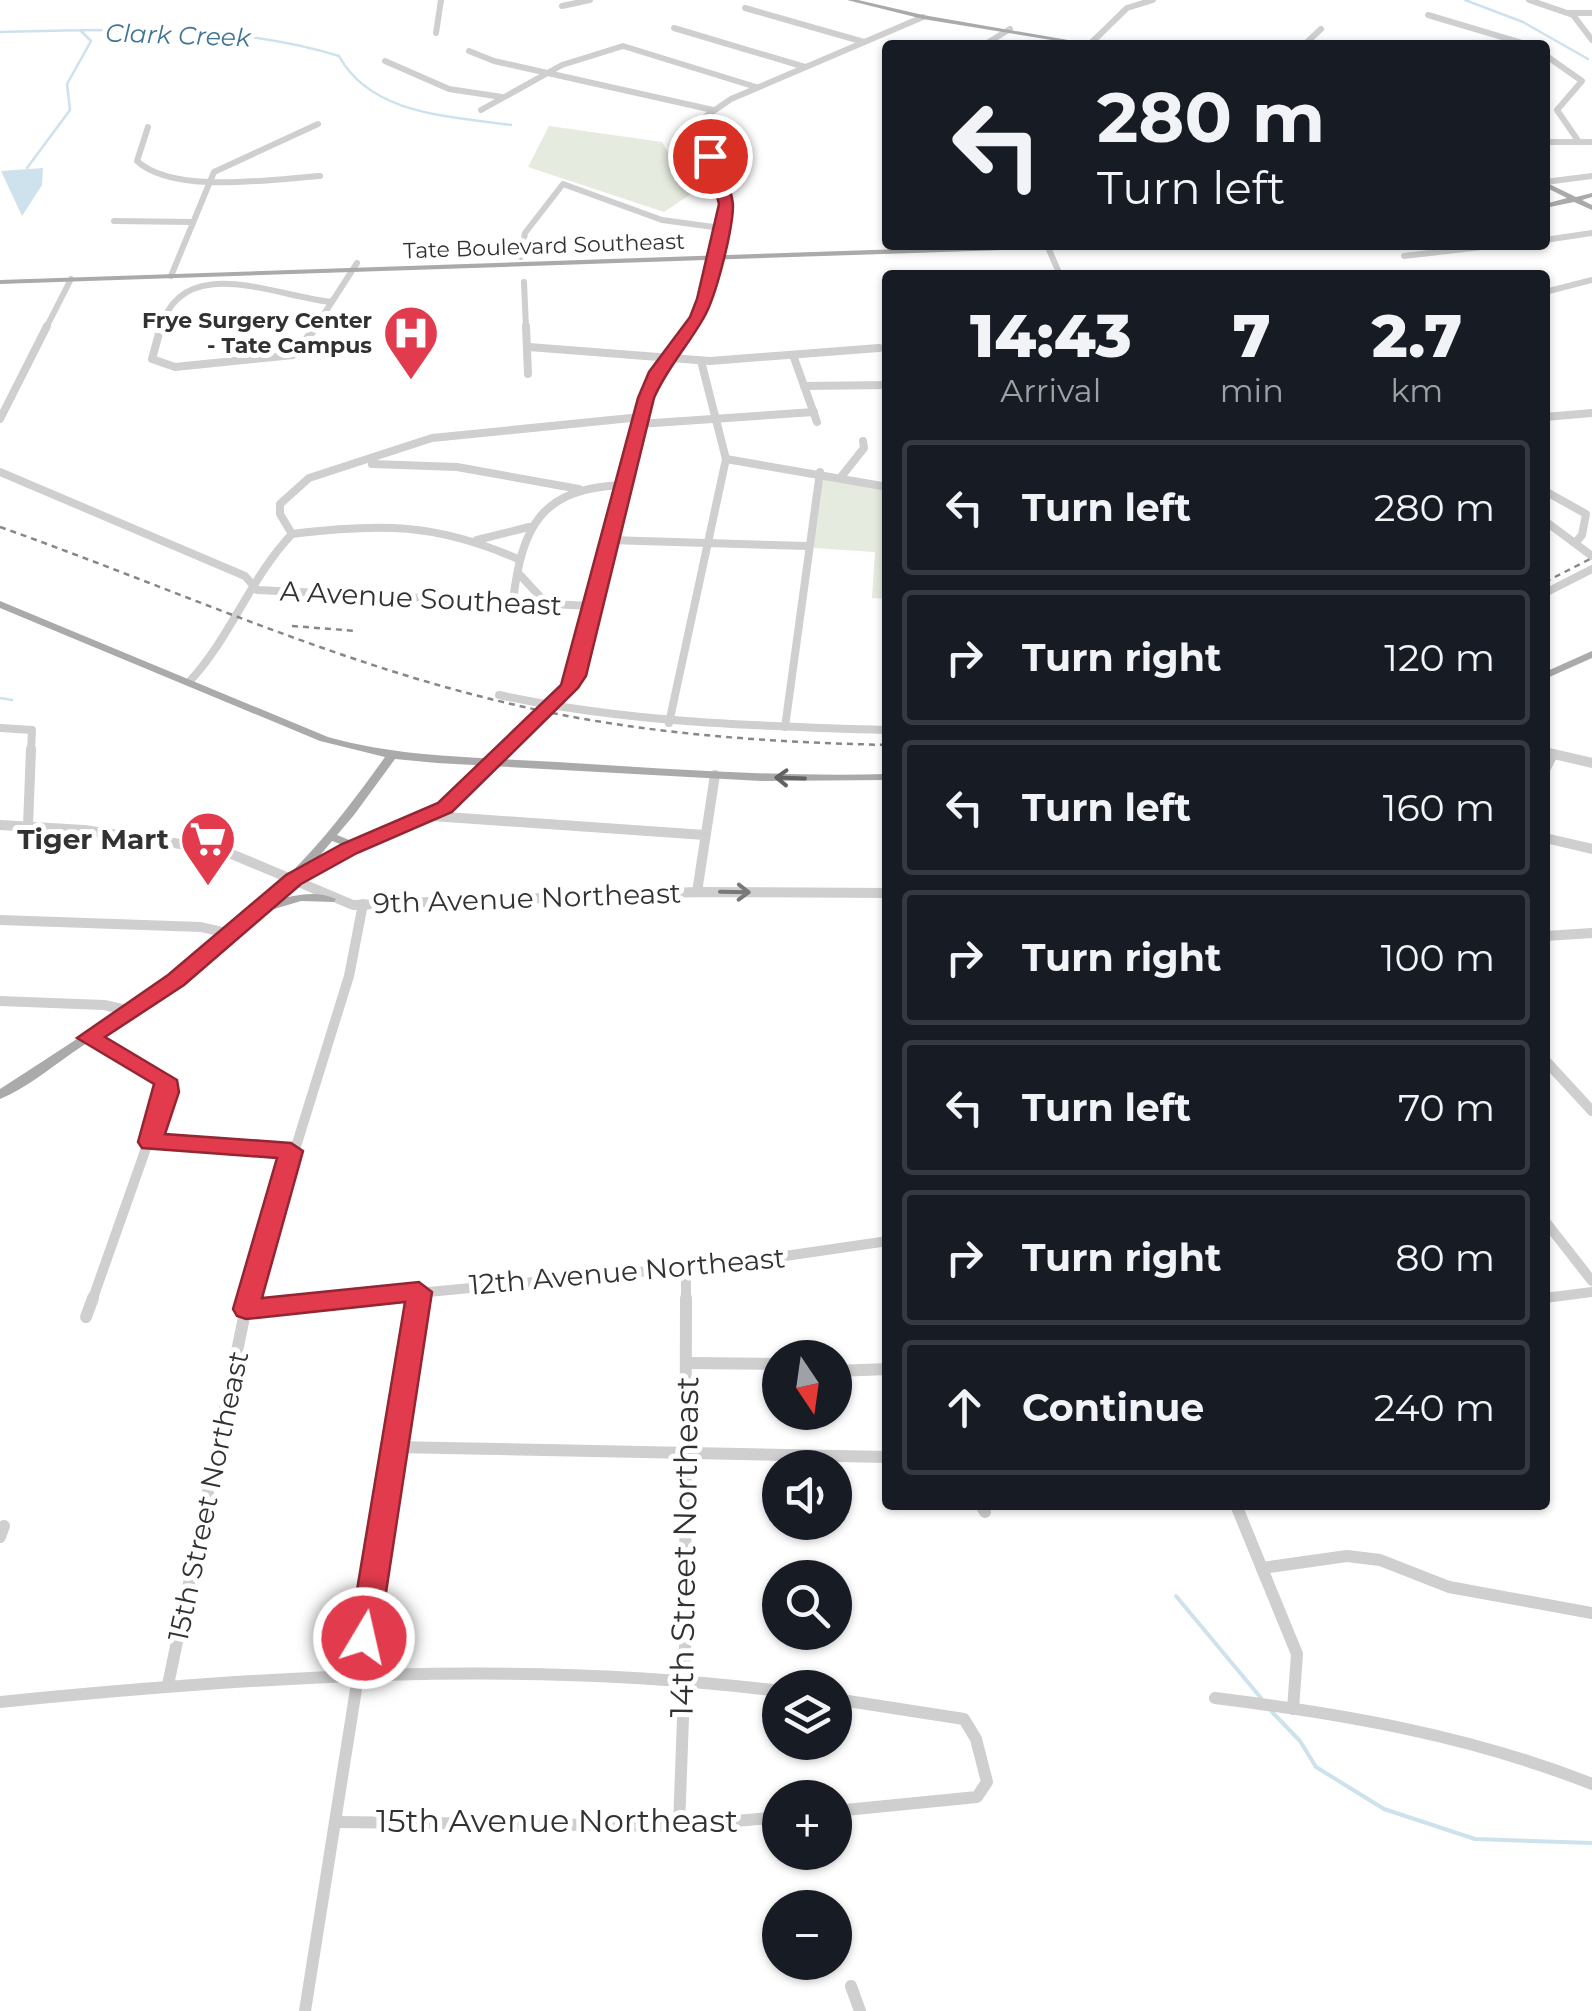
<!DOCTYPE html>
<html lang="en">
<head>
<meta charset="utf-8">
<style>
	body { margin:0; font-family:Montserrat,sans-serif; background:#242831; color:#f1f3f6; height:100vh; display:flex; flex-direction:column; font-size:38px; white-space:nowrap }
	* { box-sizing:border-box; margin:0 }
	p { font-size:32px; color:#9ea1a6 }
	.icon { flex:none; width:55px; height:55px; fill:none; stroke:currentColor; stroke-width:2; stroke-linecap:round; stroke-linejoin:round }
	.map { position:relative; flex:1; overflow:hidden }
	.drawer { position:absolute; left:882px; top:270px; width:668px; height:1240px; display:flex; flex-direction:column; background:#171b24; border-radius:10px; box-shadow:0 2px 8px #0004 }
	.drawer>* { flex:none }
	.hud { position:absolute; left:882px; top:40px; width:668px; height:210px; border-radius:10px; box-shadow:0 2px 8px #0004; background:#171b24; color:#f1f3f6; overflow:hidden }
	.needle { width:65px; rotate:167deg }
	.controls { position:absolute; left:762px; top:1340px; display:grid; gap:20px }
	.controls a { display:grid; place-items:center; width:90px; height:90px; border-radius:50%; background:#171b24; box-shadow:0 2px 8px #0004; font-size:50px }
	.pin { position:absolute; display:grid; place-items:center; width:85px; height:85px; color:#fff; margin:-42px; border:5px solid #fff; border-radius:50%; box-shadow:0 2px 10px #0007 }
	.me { position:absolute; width:110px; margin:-55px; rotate:9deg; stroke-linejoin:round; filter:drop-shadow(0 0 8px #0008) }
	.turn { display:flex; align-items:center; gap:35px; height:210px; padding:0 50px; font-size:45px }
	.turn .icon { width:130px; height:130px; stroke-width:2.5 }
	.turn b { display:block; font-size:70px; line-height:85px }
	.eta { display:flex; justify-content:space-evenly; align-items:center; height:170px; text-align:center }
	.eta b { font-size:60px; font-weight:800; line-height:70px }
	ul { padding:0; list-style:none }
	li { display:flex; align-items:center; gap:30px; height:135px; margin:0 20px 15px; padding:0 30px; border:5px solid #363941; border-radius:10px }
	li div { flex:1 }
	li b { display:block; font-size:38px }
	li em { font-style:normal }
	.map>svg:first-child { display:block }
</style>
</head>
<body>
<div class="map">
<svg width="1592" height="2011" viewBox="0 0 1592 2011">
	<rect width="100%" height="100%" fill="#fff"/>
	<g fill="#e5ebde">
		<path d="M 549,126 L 662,142 L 692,193 L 664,212 L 528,167 Z"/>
		<path d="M 823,477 L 887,488 L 887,599 L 872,598 L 875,552 L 813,548 Z"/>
	</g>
	<path fill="#cee2ed" d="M 43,168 L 42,185 L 22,216 L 1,171 Z"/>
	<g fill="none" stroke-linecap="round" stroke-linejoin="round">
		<g stroke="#cee2ed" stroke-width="2.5">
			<path d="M 1465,0 L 1523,22 L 1588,59"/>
			<path d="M 0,32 C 114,30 228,22 339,56 C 372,116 451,116 511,125"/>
			<path d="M 27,168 L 70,110 L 67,84 L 91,41 L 80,30"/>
			<path d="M 0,698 L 12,700"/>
		</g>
		<g stroke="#cee2ed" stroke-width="4">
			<path d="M 1176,1596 L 1261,1698"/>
			<path d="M 1272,1712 L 1300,1741 L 1316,1767 L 1384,1809 L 1475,1839 L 1592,1843"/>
		</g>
		<g stroke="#cfcfcf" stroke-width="6">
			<path d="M 1529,0 L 1573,15 L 1592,40"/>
			<path d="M 562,6 L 590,0"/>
			<path d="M 745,8 L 864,42"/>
			<path d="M 1570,13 L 1592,13"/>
			<path d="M 1428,15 L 1529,45"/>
			<path d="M 674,28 L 805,67"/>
			<path d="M 436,33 L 441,0"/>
			<path d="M 1090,44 L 1127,8 L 1153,0"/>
			<path d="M 984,45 L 1010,29"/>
			<path d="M 1304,45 L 1321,29"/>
			<path d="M 469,51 L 494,61 L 713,110"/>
			<path d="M 1545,55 L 1582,81 L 1557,110 L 1579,142"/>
			<path d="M 385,61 L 449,89 L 502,97"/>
			<path d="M 481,110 L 562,65 L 623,46 L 756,87"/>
			<path d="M 148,127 L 137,161 C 174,195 272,179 320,176"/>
			<path d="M 1545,142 L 1592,142"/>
			<path d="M 1545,182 L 1592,176"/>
			<path d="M 114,221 L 193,222"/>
			<path d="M 1545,240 L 1592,233"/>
			<path d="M 1047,245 L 1060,275"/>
			<path d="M 1404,256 L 1499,245"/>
			<path d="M 521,257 L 525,233 L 563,184 L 662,220 L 721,228"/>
			<path d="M 171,276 L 214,172 L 318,124"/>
			<path d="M 524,282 L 526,328"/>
			<path d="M 1545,292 L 1592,280"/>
			<path d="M 46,328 L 71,279"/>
			<path d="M 161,328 C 182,251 277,297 332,302"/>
			<path d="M 315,328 L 357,263"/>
			<path d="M 687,328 C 702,306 728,235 725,208 C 724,192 717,179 717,162 L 681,144 L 680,134 L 731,99 L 923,17"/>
		</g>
		<g stroke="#cfcfcf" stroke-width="8">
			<path d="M 161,326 L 152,359 L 175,367 L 293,355 L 317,326"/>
			<path d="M 526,326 L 528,374"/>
			<path d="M 529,347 L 710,361 L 879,348"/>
			<path d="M 793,355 L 817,422"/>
			<path d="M 804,386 L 888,385"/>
			<path d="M 1545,417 L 1592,413"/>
			<path d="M 0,419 L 47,326"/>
			<path d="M 639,424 L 814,412"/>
			<path d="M 726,459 L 888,487"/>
			<path d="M 372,464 L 457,467 L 579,489"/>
			<path d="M 0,472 L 245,576 L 257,590 L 592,606"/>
			<path d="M 841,477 L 864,448 L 863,441"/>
			<path d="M 1545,491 L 1586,514 L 1582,535 L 1575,543"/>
			<path d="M 1545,521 L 1592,556"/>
			<path d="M 292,534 C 380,523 436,523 518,559"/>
			<path d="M 477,540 L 529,527"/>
			<path d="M 609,540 L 807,546"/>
			<path d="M 520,575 L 546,603"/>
			<path d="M 1545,593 L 1592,569"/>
			<path d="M 513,601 C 522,525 542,488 623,485"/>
			<path d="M 189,682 C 231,637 250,578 292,534 L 280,514 L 280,504 L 309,478 L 432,438 L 641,417"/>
			<path d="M 499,695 C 628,723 756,726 888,730"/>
			<path d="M 669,723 L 726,459 L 701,361"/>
			<path d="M 785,727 L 820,472"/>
			<path d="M 0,728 L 32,730 L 31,752"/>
			<path d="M 504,752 L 558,700 L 576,676 L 646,398 L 657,372 L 689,326"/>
		</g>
		<g stroke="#cfcfcf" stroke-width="10">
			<path d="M 1545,752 L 1592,763"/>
			<path d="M 1545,770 L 1553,754"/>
			<path d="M 432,816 L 705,835"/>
			<path d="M 0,825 L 84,830 L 222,850 L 353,905 L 697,892 L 888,893"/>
			<path d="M 28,826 L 31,749"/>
			<path d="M 1545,838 L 1592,849"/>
			<path d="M 294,879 L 349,848 L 445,808 L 507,749"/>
			<path d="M 697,892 L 715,775"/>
			<path d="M 0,920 L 201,927 L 231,934"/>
			<path d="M 1545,936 L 1592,933"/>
			<path d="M 0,1001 L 104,1005 L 131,1011"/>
			<path d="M 89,1038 L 151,1070 L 168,1086 L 92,1301"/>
			<path d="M 1545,1060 L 1592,1111"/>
			<path d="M 150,1142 L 291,1151"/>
			<path d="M 1545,1221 L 1592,1281"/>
			<path d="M 1545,1298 L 1592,1292"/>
			<path d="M 248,1301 L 349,976 L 363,904"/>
			<path d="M 334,1301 L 744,1262 L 888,1241"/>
			<path d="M 417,1301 L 419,1291"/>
			<path d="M 686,1301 L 686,1267"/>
		</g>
		<g stroke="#cfcfcf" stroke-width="12">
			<path d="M 246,1309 L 360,1298"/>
			<path d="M 86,1317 L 93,1298"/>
			<path d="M 686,1363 L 780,1364"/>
			<path d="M 835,1371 L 888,1369"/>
			<path d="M 394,1447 L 888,1457"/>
			<path d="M 981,1505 L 985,1512"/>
			<path d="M 1236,1505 L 1297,1654 L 1293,1709"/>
			<path d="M 0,1537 L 4,1526"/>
			<path d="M 1262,1568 L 1347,1556 L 1380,1560 L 1449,1587 L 1592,1613"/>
			<path d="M 168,1685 L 248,1298"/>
			<path d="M 1215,1698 C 1344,1714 1471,1736 1592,1784"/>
			<path d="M 835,1699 L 964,1719 L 976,1739 L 987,1782 L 977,1797 L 835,1811"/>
			<path d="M 0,1702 C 261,1676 518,1659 780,1691"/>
			<path d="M 335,1822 L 679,1826 L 780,1817"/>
			<path d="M 679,1826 L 685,1664 L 686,1298"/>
			<path d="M 851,1986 L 860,2011"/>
			<path d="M 305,2011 L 418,1298"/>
		</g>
		<g fill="#aaa" fill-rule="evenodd">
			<path d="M 847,0 L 858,0 L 923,15 L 1097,45 L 1082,45 L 923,19 Z"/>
			<path d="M 1545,182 L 1576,197 L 1592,193 L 1592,197 L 1582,200 L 1592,205 L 1592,210 L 1574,202 L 1545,208 L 1545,204 L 1567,198 L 1545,187 Z"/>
			<path d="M 1018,245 L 1093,245 L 1089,247 L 0,284 L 0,280 Z"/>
			<path d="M 0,601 L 328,737 C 403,758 479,757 557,762 C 667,769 777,777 888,774 L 888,780 L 761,781 L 437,763 L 395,759 L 354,815 L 337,835 L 359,844 L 361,846 L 359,848 L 351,848 L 332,841 L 312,865 L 274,901 C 295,895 317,890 336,899 L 334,902 L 301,901 L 271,910 L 267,909 C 205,962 140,1008 72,1053 C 49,1069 25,1089 0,1099 L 0,1089 C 106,1020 217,952 304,859 C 334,827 360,792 385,757 L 320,741 L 0,608 Z"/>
			<path d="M 1592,651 L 1592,658 L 1545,679 L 1545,672 Z"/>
		</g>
		<g stroke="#878787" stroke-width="2.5" stroke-dasharray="6 5" stroke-linecap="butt">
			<path d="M 0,527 C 167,586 330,661 503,702 C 629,733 759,742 888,745"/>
			<path d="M 1545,582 L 1592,558"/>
			<path d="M 292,626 L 357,631"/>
		</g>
	</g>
	<defs><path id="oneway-shaft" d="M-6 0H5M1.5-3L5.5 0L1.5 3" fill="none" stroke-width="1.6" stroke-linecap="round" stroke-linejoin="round" transform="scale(2.5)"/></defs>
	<use stroke="#626262" href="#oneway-shaft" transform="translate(790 778) rotate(-178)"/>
	<use stroke="#797979" href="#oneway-shaft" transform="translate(735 892) rotate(1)"/>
	<path fill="#e23b4d" stroke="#932632" stroke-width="2.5" d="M 705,153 L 715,153 L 724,162 C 724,178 733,192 733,207 C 732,232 716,298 703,319 C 687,347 667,368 654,398 L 586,676 L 578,688 L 452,812 L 357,853 L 301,884 L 184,985 L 105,1037 L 177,1080 L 179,1092 L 165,1134 L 291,1143 L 303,1151 L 262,1298 L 419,1282 L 432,1292 L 379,1638 L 374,1646 L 364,1650 L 353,1646 L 349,1638 L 405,1302 L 246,1319 L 237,1316 L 233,1309 L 277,1158 L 142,1148 L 138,1142 L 154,1084 L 77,1038 L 168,975 L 286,875 L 342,844 L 438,803 L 561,685 L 638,398 L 649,372 L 690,317 L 697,299 L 719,204 Z"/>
	<defs>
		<g id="hospital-pin" transform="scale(2.875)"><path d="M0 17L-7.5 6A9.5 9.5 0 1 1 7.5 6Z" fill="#e23b4d" stroke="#fff"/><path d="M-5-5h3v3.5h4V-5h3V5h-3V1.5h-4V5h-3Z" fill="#fff"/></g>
		<g id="supermarket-pin" transform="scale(2.875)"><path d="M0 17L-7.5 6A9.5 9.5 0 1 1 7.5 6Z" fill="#e23b4d" stroke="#fff"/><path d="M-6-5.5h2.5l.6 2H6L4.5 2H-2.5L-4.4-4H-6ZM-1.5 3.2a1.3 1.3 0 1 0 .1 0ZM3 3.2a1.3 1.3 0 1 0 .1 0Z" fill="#fff"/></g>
	</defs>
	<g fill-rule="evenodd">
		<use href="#hospital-pin" x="411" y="333"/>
		<use href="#supermarket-pin" x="208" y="839"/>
	</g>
	<g text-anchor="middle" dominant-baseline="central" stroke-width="10" stroke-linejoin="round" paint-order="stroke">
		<g font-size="22" fill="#323232" stroke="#fff">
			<text transform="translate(544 246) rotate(-2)">Tate Boulevard Southeast</text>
		</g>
		<g font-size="22" font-weight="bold" fill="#323232" stroke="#fff" text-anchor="end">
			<text x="372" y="320">Frye Surgery Center<tspan x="372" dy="25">- Tate Campus</tspan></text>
		</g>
		<g font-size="25" font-style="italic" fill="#407694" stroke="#fff">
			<text transform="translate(178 35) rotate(2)">Clark Creek</text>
		</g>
		<g font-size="28" fill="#323232" stroke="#fff">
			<text transform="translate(421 598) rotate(3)">A Avenue Southeast</text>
			<text transform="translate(527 898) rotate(-2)">9th Avenue Northeast</text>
			<text transform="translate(627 1271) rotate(-5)">12th Avenue Northeast</text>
			<text transform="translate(208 1496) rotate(-78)">15th Street Northeast</text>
		</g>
		<g font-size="28" font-weight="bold" fill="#323232" stroke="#fff" text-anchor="end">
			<text x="169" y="839">Tiger Mart</text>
		</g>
		<g font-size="32" fill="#323232" stroke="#fff">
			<text transform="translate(684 1547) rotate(-89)">14th Street Northeast</text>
			<text x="557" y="1820">15th Avenue Northeast</text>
		</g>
	</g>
</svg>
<div class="controls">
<a><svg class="needle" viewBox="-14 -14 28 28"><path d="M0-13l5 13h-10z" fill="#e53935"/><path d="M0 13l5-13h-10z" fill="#9ea1a6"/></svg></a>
<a><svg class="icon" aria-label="sound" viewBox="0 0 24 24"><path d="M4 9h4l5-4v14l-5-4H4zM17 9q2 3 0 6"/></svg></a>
<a><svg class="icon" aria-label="search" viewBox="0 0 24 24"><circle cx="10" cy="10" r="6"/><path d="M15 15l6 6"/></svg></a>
<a><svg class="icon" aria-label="layers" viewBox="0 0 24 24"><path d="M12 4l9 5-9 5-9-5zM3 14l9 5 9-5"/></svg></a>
<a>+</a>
<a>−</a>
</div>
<div class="pin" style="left:710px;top:156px;background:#d93025"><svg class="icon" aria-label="arrive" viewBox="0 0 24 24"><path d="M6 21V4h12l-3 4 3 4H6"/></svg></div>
<svg class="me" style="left:364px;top:1638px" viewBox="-20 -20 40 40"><circle r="17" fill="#e23b4d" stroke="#fff" stroke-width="3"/><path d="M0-11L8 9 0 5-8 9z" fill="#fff"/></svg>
<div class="hud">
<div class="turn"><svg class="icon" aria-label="left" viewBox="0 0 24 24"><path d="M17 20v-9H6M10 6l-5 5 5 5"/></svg><div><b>280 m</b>Turn left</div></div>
</div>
<section class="drawer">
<div class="eta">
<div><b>14:43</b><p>Arrival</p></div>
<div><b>7</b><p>min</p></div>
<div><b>2.7</b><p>km</p></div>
</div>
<ul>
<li><svg class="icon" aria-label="left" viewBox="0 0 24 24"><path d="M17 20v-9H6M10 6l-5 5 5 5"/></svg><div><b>Turn left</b></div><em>280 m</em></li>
<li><svg class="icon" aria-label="right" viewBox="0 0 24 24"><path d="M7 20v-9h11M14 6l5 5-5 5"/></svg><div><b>Turn right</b></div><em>120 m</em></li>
<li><svg class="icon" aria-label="left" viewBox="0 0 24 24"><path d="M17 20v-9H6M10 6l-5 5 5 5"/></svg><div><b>Turn left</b></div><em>160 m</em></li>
<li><svg class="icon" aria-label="right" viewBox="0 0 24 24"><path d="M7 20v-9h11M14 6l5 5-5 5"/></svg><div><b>Turn right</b></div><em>100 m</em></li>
<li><svg class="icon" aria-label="left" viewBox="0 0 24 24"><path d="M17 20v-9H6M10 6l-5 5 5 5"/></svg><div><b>Turn left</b></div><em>70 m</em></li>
<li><svg class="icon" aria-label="right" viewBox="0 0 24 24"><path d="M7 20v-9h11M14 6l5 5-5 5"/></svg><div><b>Turn right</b></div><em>80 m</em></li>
<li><svg class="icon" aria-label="ahead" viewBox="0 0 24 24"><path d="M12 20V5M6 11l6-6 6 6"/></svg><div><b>Continue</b></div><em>240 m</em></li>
</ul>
</section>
</div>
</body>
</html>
